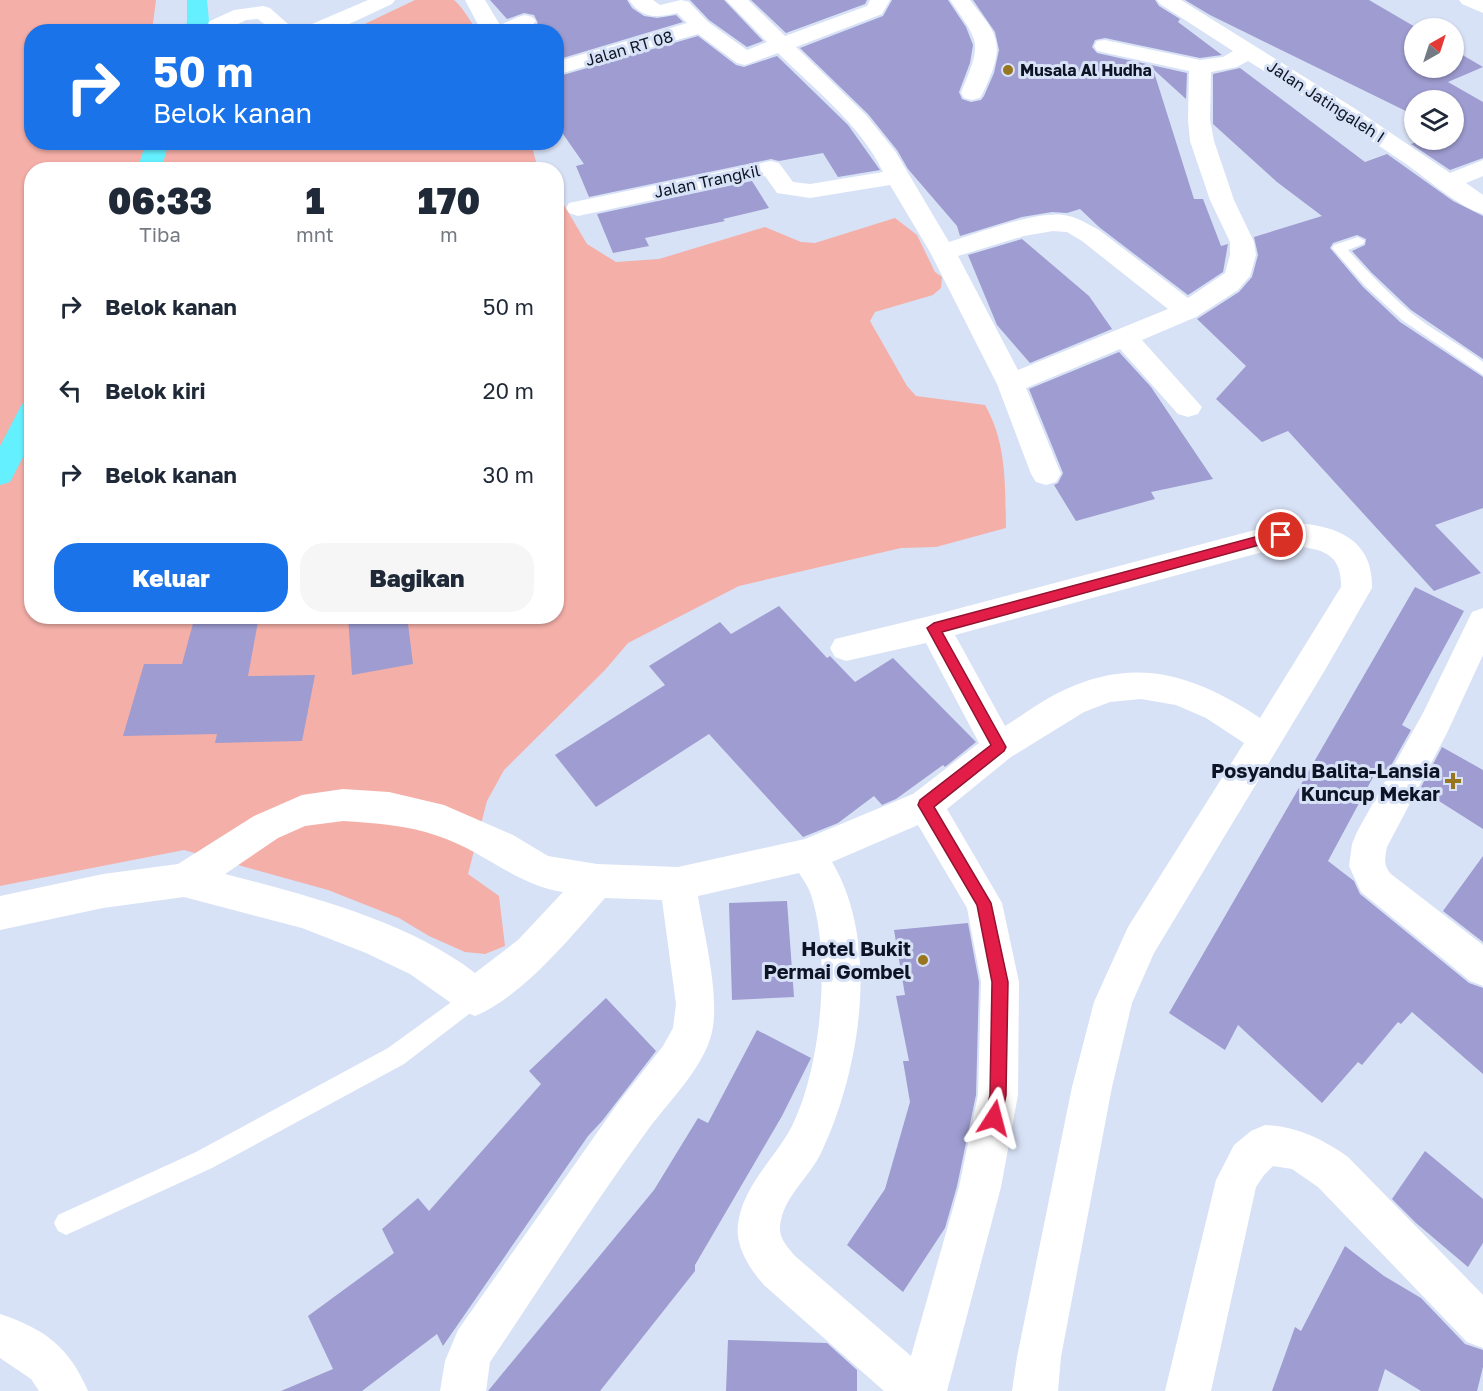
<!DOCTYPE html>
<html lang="id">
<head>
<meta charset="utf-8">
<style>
	body { margin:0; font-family:"Golos Text",sans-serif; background:#f6f6f7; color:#1f2937; height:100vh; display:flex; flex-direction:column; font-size:22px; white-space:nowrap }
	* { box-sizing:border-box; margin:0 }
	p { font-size:20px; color:#747a83 }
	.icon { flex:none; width:33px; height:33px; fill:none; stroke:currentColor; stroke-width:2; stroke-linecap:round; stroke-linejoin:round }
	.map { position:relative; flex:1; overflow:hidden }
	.details { position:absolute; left:24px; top:162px; width:540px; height:462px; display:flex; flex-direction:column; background:#fff; border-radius:24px; box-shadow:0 2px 4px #0004 }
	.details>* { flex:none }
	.hud { position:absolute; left:24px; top:24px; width:540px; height:126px; border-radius:24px; box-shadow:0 2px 4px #0004; background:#1a73e8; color:#fff; overflow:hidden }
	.needle { width:39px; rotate:39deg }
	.controls { position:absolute; left:1404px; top:18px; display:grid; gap:12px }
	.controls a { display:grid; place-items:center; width:60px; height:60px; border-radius:50%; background:#fff; box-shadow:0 2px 4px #0004; font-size:30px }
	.pin { position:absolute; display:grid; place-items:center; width:51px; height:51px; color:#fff; margin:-26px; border:3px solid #fff; border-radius:50%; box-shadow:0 2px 6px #0007 }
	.me { position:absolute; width:66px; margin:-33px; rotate:9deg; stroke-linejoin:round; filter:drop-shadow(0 0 4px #0008) }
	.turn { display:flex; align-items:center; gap:21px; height:126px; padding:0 30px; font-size:27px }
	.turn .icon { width:78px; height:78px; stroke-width:2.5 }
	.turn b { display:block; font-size:42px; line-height:51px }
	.eta { display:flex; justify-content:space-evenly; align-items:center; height:102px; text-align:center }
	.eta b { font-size:36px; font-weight:800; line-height:42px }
	.primary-button { display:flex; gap:12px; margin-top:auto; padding:12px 30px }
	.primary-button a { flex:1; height:69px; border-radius:24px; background:#1a73e8; color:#fff; font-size:24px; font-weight:800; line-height:69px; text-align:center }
	.primary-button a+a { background:#f6f6f7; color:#1f2937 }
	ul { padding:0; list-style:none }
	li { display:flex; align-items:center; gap:18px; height:84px; padding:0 30px }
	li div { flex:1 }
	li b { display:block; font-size:22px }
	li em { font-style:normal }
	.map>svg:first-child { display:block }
</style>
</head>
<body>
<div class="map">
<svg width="1483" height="1391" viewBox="0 0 1483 1391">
	<rect width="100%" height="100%" fill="#d8e2f6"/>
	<g fill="#f4afa8">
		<path d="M 0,0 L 156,0 L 152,31 L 32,32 L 32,142 L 531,143 L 538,169 L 32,170 L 32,616 L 556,616 L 557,193 L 587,244 L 616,262 L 659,259 L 765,227 L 801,242 L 815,243 L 895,218 L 917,235 L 935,272 L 942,277 L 941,288 L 933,295 L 875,312 L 870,321 L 907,386 L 916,396 L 985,405 C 1007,443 1005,485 1006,528 L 936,547 L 901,548 L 739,586 L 628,643 L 605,670 L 504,770 L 487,801 L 468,874 L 499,896 L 505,946 L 485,954 L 465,952 L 429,936 L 399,918 L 328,890 L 184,850 L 0,886 Z"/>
		<path d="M 415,0 L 454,0 C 463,7 470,22 478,31 L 350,31 Z"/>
	</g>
	<g fill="#9e9cd0">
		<path d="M 490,0 L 627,0 L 632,8 L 644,16 L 657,18 L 676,15 L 683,22 L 556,60 L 556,32 L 526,32 L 538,23 L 534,15 L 524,13 L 507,19 Z"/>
		<path d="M 690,0 L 724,0 L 763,41 L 747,47 L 709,20 Z"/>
		<path d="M 751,0 L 867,0 L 865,4 L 786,33 Z"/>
		<path d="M 892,0 L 948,0 L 966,27 L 973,45 L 970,63 L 959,92 L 962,99 L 971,102 L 981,100 L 984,96 L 994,73 L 999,50 L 995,32 L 973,0 L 1155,0 L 1159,6 L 1180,19 L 1178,22 L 1222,55 L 1200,58 L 1105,38 L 1095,40 L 1092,47 L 1097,53 L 1187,73 L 1186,99 L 1153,69 L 1194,199 L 1203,199 L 1221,246 L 1228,244 L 1223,272 L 1188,295 L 1099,227 L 1080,209 L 1067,213 L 1052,212 L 1022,217 L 960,236 L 957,226 L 908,169 L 897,150 L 868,114 L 800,48 L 883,16 Z"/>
		<path d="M 1185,0 L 1369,0 L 1417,28 L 1414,28 L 1414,68 L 1454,68 L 1454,50 L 1483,67 L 1448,82 L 1483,102 L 1483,158 L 1450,170 L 1411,144 L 1423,140 L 1454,140 L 1454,100 L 1414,100 L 1414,115 L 1210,15 Z"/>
		<path d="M 698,36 L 736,65 L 744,67 L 777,56 L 848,125 L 880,170 L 838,177 L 823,153 L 779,161 L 771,159 L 589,197 L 576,166 L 584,164 L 556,124 L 556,77 Z"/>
		<path d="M 1240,68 L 1365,162 L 1387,154 L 1453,201 L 1483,216 L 1483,359 L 1411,310 L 1372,273 L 1352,251 L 1365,245 L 1366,239 L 1357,235 L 1333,243 L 1330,248 L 1363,287 L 1400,322 L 1483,377 L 1483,508 L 1435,525 L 1481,573 L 1434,591 L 1288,431 L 1262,442 L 1216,399 L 1246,366 L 1197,319 L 1239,292 L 1252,277 L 1258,255 L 1254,237 L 1322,216 L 1277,182 L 1213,124 L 1213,74 Z"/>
		<path d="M 752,181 L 769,208 L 723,219 L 725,221 L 645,238 L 649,246 L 613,253 L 597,214 Z"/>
		<path d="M 1022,239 L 1089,296 L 1112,329 L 1030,363 L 997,325 L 968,255 Z"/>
		<path d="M 1119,352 L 1151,387 L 1213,479 L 1151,492 L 1155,499 L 1076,521 L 1054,485 L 1058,483 L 1063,473 L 1029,389 Z"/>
		<path d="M 1415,587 L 1464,611 L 1402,725 L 1411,730 L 1388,771 L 1379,766 L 1328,861 L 1354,881 L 1360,894 L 1469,983 L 1483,988 L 1483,1074 L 1412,1012 L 1401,1024 L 1398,1022 L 1362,1065 L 1358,1062 L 1322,1103 L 1238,1025 L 1225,1050 L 1169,1013 Z"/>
		<path d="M 779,606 L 827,658 L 830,656 L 855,682 L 893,658 L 976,742 L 945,767 L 943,765 L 896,799 L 882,805 L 874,796 L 838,823 L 803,837 L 709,734 L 596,807 L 555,755 L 665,685 L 649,666 L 720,622 L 731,634 Z"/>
		<path d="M 195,616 L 259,616 L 248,676 L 315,675 L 302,741 L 215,743 L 217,734 L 123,736 L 144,664 L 182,664 Z"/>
		<path d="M 348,616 L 407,616 L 413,664 L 352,675 Z"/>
		<path d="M 1442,747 L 1483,770 L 1483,829 L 1420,789 Z"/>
		<path d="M 1483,856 L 1483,942 L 1443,911 Z"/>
		<path d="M 787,901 L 794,997 L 732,1000 L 729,903 Z"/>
		<path d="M 968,923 L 979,982 L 976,1095 L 957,1186 L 945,1228 L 903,1292 L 847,1245 L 885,1189 L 910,1102 L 903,1061 L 909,1061 L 896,996 L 905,995 L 894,930 Z"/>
		<path d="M 606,998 L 656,1051 L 602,1121 L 588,1136 L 443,1346 L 437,1334 L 362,1391 L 281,1391 L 333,1369 L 308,1316 L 394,1253 L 382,1229 L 418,1198 L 429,1211 L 541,1084 L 529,1071 Z"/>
		<path d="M 757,1030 L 811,1058 L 782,1116 L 695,1265 L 695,1271 L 600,1391 L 488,1391 L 654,1190 L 698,1118 L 708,1123 Z"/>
		<path d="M 1425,1151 L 1483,1199 L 1483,1243 L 1468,1267 L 1416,1223 L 1392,1199 Z"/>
		<path d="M 1345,1246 L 1384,1276 L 1421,1298 L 1465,1344 L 1483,1350 L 1483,1367 L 1477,1391 L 1421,1391 L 1385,1369 L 1378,1391 L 1272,1391 L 1295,1327 L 1301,1331 Z"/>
		<path d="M 728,1340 L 827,1343 L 857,1370 L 857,1391 L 726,1391 Z"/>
	</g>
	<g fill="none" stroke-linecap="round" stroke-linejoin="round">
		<g fill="#fff" fill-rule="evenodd">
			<path d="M 1358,237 L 1365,241 L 1363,244 L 1348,250 C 1368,272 1388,293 1410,312 C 1432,330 1460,344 1483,362 L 1483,375 L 1402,320 L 1365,286 L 1332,248 L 1334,245 Z"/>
			<path d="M 475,987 L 482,990 L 485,997 L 482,1004 L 404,1064 L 212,1168 L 66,1235 L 58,1231 L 54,1223 L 58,1215 L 196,1152 L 388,1048 L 468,990 Z"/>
		</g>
		<g fill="#fff" fill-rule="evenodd">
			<path d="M 368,0 L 395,0 L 392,4 L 332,32 L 303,32 L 305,27 Z"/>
			<path d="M 465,0 L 485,0 L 500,25 L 518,17 L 525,15 L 532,17 L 536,21 C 525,37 499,32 482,32 Z"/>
			<path d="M 629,0 L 653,0 L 660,5 L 681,0 L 689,2 L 708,22 L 747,50 L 767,42 L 726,0 L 748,0 L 785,36 L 867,6 L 870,0 L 890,0 L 882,14 L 796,47 L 866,115 L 895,151 L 949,242 C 979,233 1035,211 1064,215 C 1077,217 1088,224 1099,230 L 1188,298 L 1225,273 L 1230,255 L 1230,242 L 1210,200 L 1190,141 L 1188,120 L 1189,71 L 1097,51 L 1094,46 L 1097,41 L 1105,40 L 1200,60 L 1223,57 L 1233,51 L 1160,4 L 1157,0 L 1181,0 L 1354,108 L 1450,173 L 1483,160 L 1483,176 L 1466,183 L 1483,195 L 1483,214 C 1460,208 1426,178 1406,164 C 1354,129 1301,94 1248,61 L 1237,67 L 1211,72 L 1210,120 L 1214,141 L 1234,200 L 1254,242 L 1256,255 L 1250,276 L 1238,290 L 1196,317 L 1142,340 L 1202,407 L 1198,414 L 1188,417 L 1178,414 L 1120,349 L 1026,388 L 1061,474 L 1056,482 L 1046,485 L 1036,482 L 1031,474 L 997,384 L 930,252 L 890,185 L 810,198 L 777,193 L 765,176 L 578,216 L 569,213 L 566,208 L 569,203 L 771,161 L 779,163 L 793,182 L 810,184 L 883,172 C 861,125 814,89 778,53 L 745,65 L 737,63 L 698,34 L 556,75 L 556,62 L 687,23 L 677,13 C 657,18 642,19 629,0 ZM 1053,231 L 1067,232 L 1082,241 L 1168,309 L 1018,370 L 958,256 L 1024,236 Z"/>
			<path d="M 950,0 L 970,0 C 990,27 1005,37 992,72 C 988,81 985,90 980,98 L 972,100 L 964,98 L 961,93 C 982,42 981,45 950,0 Z"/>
			<path d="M 1459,0 L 1483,0 L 1483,13 L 1462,4 Z"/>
			<path d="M 263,6 L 270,8 L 297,32 L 274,32 L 258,19 L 246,20 L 222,32 L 189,32 L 185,27 L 189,23 L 210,21 L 234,10 Z"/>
			<path d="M 1281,523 C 1326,522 1374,534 1372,588 L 1325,670 L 1154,953 L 1132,1003 L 1112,1087 L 1061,1357 L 1058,1391 L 1012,1391 L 1017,1357 L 1072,1087 L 1094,1002 L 1128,927 L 1244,743 L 1206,718 L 1176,705 L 1141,699 L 1110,702 L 1084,712 L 1011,757 L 947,809 L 1002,903 L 1019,982 L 1018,1095 L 1001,1187 L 947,1391 L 884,1391 L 765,1286 C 751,1271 735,1247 738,1225 C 742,1186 775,1159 792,1126 C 821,1068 831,959 812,898 C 810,889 804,881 799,873 L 698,896 C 704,935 720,995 712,1032 C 704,1068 668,1102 647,1131 C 592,1206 542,1285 490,1362 L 486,1391 L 440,1391 L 445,1361 L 458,1330 L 618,1103 L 663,1046 L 673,1028 L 676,1004 L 662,900 L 605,898 C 571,937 523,996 475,1016 L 461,1010 L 410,974 L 366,953 L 302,928 L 184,897 L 103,908 L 0,930 L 0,896 L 103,874 L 178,864 L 254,816 L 302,795 L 343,789 L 389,792 L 444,805 L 513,835 L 548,856 L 597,864 L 678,867 L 805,839 L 913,794 L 979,743 L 926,643 L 846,661 L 835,657 L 830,648 L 835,639 L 934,615 ZM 1294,546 C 1323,549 1342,554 1341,587 L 1260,718 C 1194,675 1136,655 1060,692 C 1041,701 1023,715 1005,726 L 955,635 L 1281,547 ZM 343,821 C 375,823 407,825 438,836 C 482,850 516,885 563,892 L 518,940 L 475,973 C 408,921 306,895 225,874 L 278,838 L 305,826 ZM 918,825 L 967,908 L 981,982 L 978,1095 L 959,1187 L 911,1356 L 795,1256 C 785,1244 777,1236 781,1220 C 786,1195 810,1176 821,1153 C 860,1071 881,944 832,862 Z"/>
			<path d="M 1483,608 L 1483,655 L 1447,733 L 1387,847 C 1385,858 1383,865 1391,874 L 1483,945 L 1483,986 L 1470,981 L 1361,892 L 1349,866 L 1352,844 L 1357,832 L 1423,713 L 1472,612 Z"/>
			<path d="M 1265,1125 C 1296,1126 1323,1139 1348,1157 L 1483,1295 L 1483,1348 L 1467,1342 L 1318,1187 L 1292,1169 L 1273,1166 L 1264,1175 L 1256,1187 L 1211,1391 L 1165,1391 L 1216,1180 L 1234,1145 L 1251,1131 Z"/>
			<path d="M 0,1314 C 45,1329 69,1347 88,1391 L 39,1391 L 31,1379 L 0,1358 Z"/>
		</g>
		<g fill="#64f0ff" fill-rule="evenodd">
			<path d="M 187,0 L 207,0 L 209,21 L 206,32 L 185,32 L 187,21 Z"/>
			<path d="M 146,142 L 169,142 L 161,170 L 137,170 Z"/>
			<path d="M 32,401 L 32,440 L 10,482 L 0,485 L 0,446 L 22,404 Z"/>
		</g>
	</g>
	<path fill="#e11d48" stroke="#92132f" stroke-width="1.5" d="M 1281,530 L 1287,535 L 1285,538 L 942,632 L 1006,747 L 1004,751 L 934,807 L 991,903 L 1008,982 L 1006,1095 L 1000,1124 L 994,1126 L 988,1124 L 985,1118 L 990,1095 L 992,982 L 977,905 L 918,805 L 920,800 L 991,745 L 927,628 L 934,623 Z"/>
	<g fill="#987620" stroke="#d8e2f6" stroke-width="2">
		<circle cx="1008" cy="70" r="6"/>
		<path d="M1450 772h6v6h6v6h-6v6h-6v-6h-6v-6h6z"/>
		<circle cx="923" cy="960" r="6"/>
	</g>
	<g text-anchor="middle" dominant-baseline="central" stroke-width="6" stroke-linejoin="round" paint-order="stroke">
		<g font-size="16" fill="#0c1425" stroke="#d8e2f6">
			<text transform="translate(629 48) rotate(-16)">Jalan RT 08</text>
			<text transform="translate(1326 101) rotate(33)">Jalan Jatingaleh I</text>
			<text transform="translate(707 181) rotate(-12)">Jalan Trangkil</text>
		</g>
		<g font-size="16" font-weight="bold" fill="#0c1425" stroke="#d8e2f6" text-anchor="start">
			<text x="1020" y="70">Musala Al Hudha</text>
		</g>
		<g font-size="20" font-weight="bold" fill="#0c1425" stroke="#d8e2f6" text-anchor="end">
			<text x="1440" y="770">Posyandu Balita-Lansia<tspan x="1440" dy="23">Kuncup Mekar</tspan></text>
			<text x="911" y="948">Hotel Bukit<tspan x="911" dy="23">Permai Gombel</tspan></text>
		</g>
	</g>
</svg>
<div class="controls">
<a><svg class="needle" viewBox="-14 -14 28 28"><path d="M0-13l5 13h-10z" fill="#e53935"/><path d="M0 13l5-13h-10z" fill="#747a83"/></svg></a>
<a><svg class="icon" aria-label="layers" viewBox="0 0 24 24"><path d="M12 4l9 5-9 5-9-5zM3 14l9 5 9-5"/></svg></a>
</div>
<div class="pin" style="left:1281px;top:535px;background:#d93025"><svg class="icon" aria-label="arrive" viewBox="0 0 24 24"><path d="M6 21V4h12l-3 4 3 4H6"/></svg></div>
<svg class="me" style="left:994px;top:1118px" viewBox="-20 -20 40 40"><path d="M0-17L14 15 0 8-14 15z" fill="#e11d48" stroke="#fff" stroke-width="4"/></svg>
<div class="hud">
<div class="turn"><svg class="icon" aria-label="right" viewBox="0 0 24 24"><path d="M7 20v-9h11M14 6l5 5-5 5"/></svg><div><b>50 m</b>Belok kanan</div></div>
</div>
<section class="details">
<div class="eta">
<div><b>06:33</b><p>Tiba</p></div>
<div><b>1</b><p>mnt</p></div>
<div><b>170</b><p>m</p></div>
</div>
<ul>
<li><svg class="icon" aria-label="right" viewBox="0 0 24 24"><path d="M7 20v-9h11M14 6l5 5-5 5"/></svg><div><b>Belok kanan</b></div><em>50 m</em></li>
<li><svg class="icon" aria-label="left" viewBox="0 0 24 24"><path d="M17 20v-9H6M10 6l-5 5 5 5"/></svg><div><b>Belok kiri</b></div><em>20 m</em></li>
<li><svg class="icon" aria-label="right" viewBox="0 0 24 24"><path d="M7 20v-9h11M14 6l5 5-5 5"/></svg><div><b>Belok kanan</b></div><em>30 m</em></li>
</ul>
<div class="primary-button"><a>Keluar</a><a>Bagikan</a></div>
</section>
</div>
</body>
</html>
